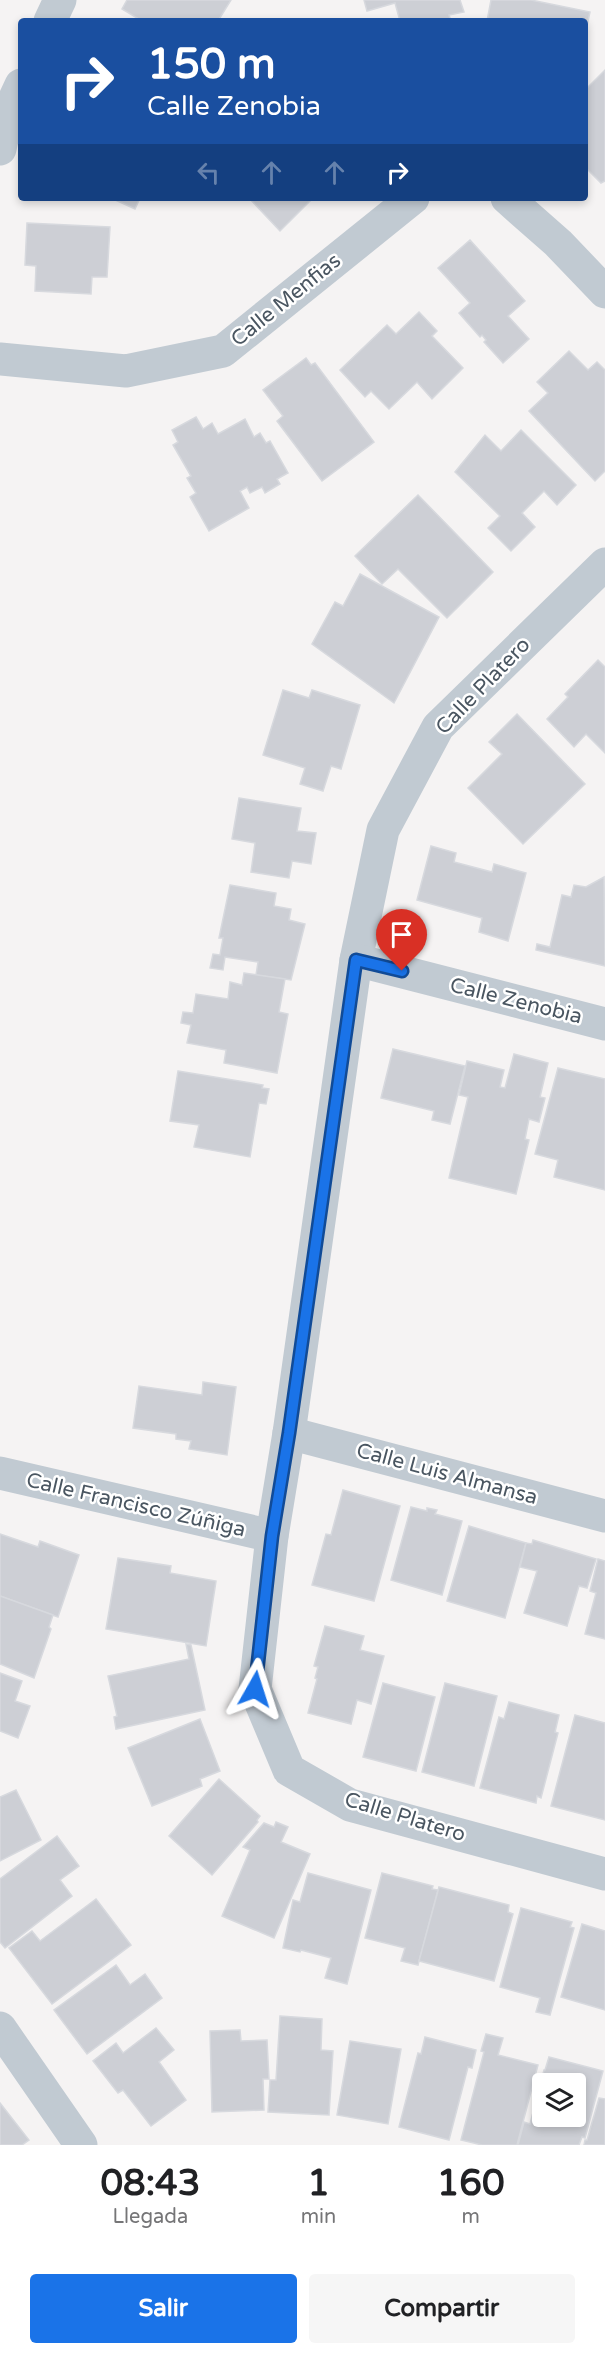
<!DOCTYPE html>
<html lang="es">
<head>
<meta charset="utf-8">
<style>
	body { margin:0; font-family:"Varela Round",sans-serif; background:#f6f6f6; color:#202124; height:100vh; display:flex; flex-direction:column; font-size:22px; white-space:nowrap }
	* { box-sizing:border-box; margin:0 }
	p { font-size:20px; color:#757577 }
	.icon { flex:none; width:33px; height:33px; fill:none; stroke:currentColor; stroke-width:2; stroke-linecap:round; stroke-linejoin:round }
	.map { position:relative; height:2145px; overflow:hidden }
	.panel { display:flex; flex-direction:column; background:#fff; flex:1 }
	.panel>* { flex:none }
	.banner { position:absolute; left:18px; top:18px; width:570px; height:183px; border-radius:6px; box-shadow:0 3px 9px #0003; background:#1a4fa0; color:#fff; overflow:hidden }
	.buttons { position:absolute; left:532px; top:2073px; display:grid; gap:12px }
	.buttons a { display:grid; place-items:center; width:54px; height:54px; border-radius:6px; background:#fff; box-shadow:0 3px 9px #0003; font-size:30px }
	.pin { position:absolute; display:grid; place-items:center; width:51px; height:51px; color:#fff; margin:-62px -26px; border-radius:50% 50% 50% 0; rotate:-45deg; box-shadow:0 0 6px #0007 }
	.pin .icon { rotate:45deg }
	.me { position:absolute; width:66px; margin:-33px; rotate:6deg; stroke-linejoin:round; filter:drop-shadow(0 0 4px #0008) }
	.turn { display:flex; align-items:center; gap:21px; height:126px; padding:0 30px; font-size:27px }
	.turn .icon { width:78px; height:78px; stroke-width:2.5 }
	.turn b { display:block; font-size:42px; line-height:51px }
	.lanes { display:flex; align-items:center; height:57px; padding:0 30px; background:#0003; justify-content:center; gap:30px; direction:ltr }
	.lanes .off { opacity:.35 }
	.eta { display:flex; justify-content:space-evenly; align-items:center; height:102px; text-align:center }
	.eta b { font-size:36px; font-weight:700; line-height:42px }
	.button { display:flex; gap:12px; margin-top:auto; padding:12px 30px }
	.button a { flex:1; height:69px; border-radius:6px; background:#1a73e8; color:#fff; font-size:24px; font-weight:700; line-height:69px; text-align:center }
	.button a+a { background:#f6f6f6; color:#202124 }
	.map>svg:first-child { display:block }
</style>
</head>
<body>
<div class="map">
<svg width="605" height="2145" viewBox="0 0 605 2145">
	<rect width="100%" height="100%" fill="#f5f3f3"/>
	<g fill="#cdcfd5" stroke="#d7d9de" stroke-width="1.5" fill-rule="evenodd">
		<path d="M 127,0 L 231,0 L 218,21 L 142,21 L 122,9 Z"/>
		<path d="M 364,0 L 460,0 L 464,12 L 449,15 L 451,21 L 400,21 L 395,3 L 367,11 Z"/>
		<path d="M 491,0 L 531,0 L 590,12 L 585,35 L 585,21 L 487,21 Z"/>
		<path d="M 605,70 L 605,181 L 601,183 L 585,167 L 585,90 Z"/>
		<path d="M 111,198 L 140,198 L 135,209 Z"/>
		<path d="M 249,198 L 313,198 L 280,231 Z"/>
		<path d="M 27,223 L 110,227 L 107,277 L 92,277 L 91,294 L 35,291 L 36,266 L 25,265 Z"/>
		<path d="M 470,240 L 525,301 L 508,316 L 529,339 L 503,363 L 484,342 L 486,340 L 482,335 L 480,337 L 459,313 L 470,303 L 438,268 Z"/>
		<path d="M 419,312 L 437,331 L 432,336 L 463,368 L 432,399 L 417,382 L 389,409 L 371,391 L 365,397 L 340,370 L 387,325 L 396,334 Z"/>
		<path d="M 569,351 L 588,370 L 597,362 L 605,370 L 605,471 L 595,481 L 529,411 L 548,393 L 537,382 Z"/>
		<path d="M 306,358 L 311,365 L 315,363 L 374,442 L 322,481 L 277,421 L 283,416 L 263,390 Z"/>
		<path d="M 196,417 L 203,429 L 212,423 L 218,434 L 245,419 L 254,437 L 260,433 L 266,443 L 270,441 L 288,473 L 277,479 L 280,484 L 265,493 L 262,487 L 250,493 L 247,487 L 240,491 L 249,508 L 209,531 L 190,497 L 196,493 L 187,478 L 191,476 L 173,445 L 178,442 L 172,430 Z"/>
		<path d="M 521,430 L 576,485 L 557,505 L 544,491 L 522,513 L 535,527 L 511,551 L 488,528 L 500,516 L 455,472 L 485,435 L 501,451 Z"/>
		<path d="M 418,495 L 493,572 L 447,618 L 398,569 L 382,584 L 355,556 Z"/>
		<path d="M 360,574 L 439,617 L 394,703 L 312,644 L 335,602 L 343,606 Z"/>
		<path d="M 598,660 L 605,667 L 605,753 L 586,734 L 574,747 L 547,719 L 568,697 L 565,694 Z"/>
		<path d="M 283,690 L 309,698 L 312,690 L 360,705 L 341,769 L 331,766 L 323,791 L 300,784 L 305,768 L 263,755 Z"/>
		<path d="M 517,714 L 585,784 L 523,844 L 468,788 L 502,754 L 489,742 Z"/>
		<path d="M 239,798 L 301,808 L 297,831 L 316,833 L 311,864 L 292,861 L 289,878 L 251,872 L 255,843 L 232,839 Z"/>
		<path d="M 431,846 L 456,853 L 454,862 L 492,872 L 494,864 L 526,873 L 508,941 L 479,932 L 482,918 L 417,900 Z"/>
		<path d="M 604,877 L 605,966 L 536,950 L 537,944 L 550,947 L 562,895 L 571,897 L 574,885 L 586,887 Z"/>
		<path d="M 230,885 L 276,893 L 274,906 L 291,909 L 289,920 L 305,924 L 291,980 L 256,975 L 258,962 L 225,957 L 223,970 L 210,968 L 213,954 L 220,955 L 223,938 L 219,938 Z"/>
		<path d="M 244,973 L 285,979 L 279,1012 L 288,1014 L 277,1073 L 224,1063 L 226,1050 L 187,1043 L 191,1025 L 181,1023 L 183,1012 L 193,1013 L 196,994 L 228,999 L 230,982 L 242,985 Z"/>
		<path d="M 393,1049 L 465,1066 L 450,1124 L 432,1120 L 434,1111 L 381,1098 Z"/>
		<path d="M 514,1054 L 548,1063 L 540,1097 L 545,1098 L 539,1122 L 529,1119 L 525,1139 L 529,1140 L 516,1194 L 449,1178 L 468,1097 L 459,1095 L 467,1061 L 504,1070 L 500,1087 L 505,1088 Z"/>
		<path d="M 558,1068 L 605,1079 L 605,1190 L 554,1177 L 558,1160 L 535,1154 Z"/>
		<path d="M 178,1071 L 263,1085 L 262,1088 L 269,1089 L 266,1104 L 259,1103 L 250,1157 L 194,1147 L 199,1125 L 170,1121 Z"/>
		<path d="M 203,1382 L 236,1387 L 227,1455 L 189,1449 L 191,1441 L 176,1439 L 176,1434 L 133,1428 L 139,1386 L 202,1395 Z"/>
		<path d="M 343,1490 L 400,1506 L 374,1601 L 312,1585 L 326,1534 L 331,1535 Z"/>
		<path d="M 411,1507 L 427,1511 L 427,1508 L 437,1510 L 435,1514 L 462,1521 L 442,1595 L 391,1580 Z"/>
		<path d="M 469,1526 L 526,1543 L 505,1618 L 447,1601 Z"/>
		<path d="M 0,1534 L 38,1547 L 40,1541 L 79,1555 L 58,1617 L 0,1596 Z"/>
		<path d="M 533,1540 L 596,1559 L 587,1588 L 579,1586 L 567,1626 L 524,1613 L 537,1571 L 520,1567 L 526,1543 L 532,1544 Z"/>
		<path d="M 118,1558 L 171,1566 L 170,1573 L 216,1581 L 206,1646 L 106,1629 Z"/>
		<path d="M 598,1559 L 605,1561 L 605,1639 L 585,1634 L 596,1593 L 590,1591 Z"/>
		<path d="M 0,1596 L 53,1615 L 49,1627 L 51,1629 L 34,1678 L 0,1664 Z"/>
		<path d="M 325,1626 L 364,1636 L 360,1650 L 384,1656 L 371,1704 L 357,1700 L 351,1724 L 308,1713 L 317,1679 L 315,1678 L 318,1667 L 314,1666 Z"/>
		<path d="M 186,1644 L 191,1645 L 205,1710 L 116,1729 L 114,1717 L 117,1716 L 108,1676 L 189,1659 Z"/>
		<path d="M 0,1673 L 22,1681 L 15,1701 L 30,1706 L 18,1738 L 0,1731 Z"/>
		<path d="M 383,1683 L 435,1697 L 416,1771 L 363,1757 Z"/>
		<path d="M 445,1683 L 497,1696 L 474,1786 L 422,1772 Z"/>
		<path d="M 509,1702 L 559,1715 L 555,1732 L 558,1733 L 541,1798 L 537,1796 L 536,1803 L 480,1788 L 499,1717 L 504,1719 Z"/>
		<path d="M 575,1715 L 605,1723 L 605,1820 L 551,1806 Z"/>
		<path d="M 200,1719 L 220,1771 L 200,1779 L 202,1786 L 152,1806 L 128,1748 Z"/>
		<path d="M 219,1779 L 260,1816 L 257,1820 L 258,1822 L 212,1875 L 169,1836 Z"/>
		<path d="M 16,1790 L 41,1840 L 0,1861 L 0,1797 Z"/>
		<path d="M 276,1822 L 288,1827 L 281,1842 L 310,1854 L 274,1938 L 222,1916 L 250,1850 L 243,1847 L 264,1823 L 274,1827 Z"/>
		<path d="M 57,1836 L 79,1866 L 60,1880 L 72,1896 L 5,1948 L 0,1942 L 0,1879 Z"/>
		<path d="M 308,1873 L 371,1890 L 347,1984 L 325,1978 L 331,1958 L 301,1950 L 300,1952 L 283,1948 L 293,1900 L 300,1902 Z"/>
		<path d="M 382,1873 L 433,1886 L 432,1889 L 438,1890 L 418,1965 L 401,1961 L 405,1948 L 365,1938 Z"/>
		<path d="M 439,1887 L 509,1905 L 508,1912 L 513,1914 L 494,1981 L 419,1961 Z"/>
		<path d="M 96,1899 L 131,1945 L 52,2004 L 9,1948 L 32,1931 L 40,1941 Z"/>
		<path d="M 521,1908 L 572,1922 L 570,1927 L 574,1928 L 550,2015 L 536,2012 L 540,1998 L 500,1987 Z"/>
		<path d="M 582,1924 L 605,1931 L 605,2010 L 561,1997 Z"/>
		<path d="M 116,1965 L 130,1985 L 145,1974 L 162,1998 L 87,2054 L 54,2010 Z"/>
		<path d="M 280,2016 L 322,2019 L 321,2050 L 333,2051 L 329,2115 L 268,2112 L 270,2080 L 276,2080 Z"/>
		<path d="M 156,2028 L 174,2050 L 159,2062 L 186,2100 L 151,2126 L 123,2090 L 118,2093 L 93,2061 L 116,2043 L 123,2053 Z"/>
		<path d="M 240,2030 L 241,2041 L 267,2040 L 269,2079 L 263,2079 L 264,2110 L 212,2112 L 210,2031 Z"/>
		<path d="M 486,2034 L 503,2038 L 498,2055 L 538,2065 L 517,2145 L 482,2145 L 461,2140 L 484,2052 L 481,2051 Z"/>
		<path d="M 425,2037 L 476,2050 L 472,2068 L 468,2067 L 449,2140 L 399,2127 L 418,2053 L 421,2054 Z"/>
		<path d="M 350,2041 L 401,2049 L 388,2124 L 337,2115 Z"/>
		<path d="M 549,2057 L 603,2071 L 585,2138 L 582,2137 L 579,2145 L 518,2145 L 524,2122 L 530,2124 L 544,2070 L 545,2070 ZM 543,2084 L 576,2084 L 576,2116 L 543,2116 Z"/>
		<path d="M 599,2098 L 605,2099 L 605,2145 L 584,2145 L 585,2140 L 587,2140 Z"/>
		<path d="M 0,2103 L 29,2140 L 22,2145 L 0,2145 Z"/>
	</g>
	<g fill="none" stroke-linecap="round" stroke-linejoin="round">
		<g stroke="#c1cad2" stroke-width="33">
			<path d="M 50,21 L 60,0"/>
			<path d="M 0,149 L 7,115 L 21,85"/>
			<path d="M 507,198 L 558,243 L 605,292"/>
			<path d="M 0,359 L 126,371 L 223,351 L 413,198"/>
			<path d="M 605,564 L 438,727 L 383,830 L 356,960 L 289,1433 L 272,1536 L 255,1689 L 289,1770 L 350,1805 L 605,1874"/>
			<path d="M 356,960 L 605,1024"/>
			<path d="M 289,1433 L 605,1516"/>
			<path d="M 0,1473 L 272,1536"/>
			<path d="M 0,2028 L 81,2145"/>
		</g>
	</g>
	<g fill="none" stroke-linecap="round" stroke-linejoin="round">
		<g stroke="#114b97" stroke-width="15">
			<path id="route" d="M 255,1689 L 272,1536 L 289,1433 L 356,960 L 402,971"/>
		</g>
		<use href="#route" stroke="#1a73e8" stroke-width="10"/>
	</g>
	<g text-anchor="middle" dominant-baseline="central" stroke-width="5" stroke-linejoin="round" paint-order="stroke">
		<g font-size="21" fill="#4a5661" stroke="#fff">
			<text transform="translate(286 300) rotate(-39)">Calle Menfias</text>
			<text transform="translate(483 686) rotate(-46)">Calle Platero</text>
			<text transform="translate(516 1001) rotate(14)">Calle Zenobia</text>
			<text transform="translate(447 1474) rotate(15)">Calle Luis Almansa</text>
			<text transform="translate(136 1505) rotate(13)">Calle Francisco Zúñiga</text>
			<text transform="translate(405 1817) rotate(17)">Calle Platero</text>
		</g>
	</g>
</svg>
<div class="buttons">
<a><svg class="icon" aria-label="layers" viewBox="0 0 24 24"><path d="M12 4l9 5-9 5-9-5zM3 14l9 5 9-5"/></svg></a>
</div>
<div class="pin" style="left:402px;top:971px;background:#d93025"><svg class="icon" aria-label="arrive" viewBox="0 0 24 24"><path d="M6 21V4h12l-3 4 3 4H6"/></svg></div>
<svg class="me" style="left:255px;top:1689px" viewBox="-20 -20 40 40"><path d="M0-17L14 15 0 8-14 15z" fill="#1a73e8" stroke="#fff" stroke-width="4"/></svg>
<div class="banner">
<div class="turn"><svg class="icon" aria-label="right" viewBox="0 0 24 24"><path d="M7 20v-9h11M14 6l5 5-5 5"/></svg><div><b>150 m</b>Calle Zenobia</div></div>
<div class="lanes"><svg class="icon off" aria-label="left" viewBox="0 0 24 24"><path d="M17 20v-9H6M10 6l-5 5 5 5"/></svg><svg class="icon off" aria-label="ahead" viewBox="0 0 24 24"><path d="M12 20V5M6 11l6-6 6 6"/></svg><svg class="icon off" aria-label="ahead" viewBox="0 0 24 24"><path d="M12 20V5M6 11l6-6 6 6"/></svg><svg class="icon" aria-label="right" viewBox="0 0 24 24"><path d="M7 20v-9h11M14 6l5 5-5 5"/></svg></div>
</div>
</div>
<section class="panel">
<div class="eta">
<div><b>08:43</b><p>Llegada</p></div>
<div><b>1</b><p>min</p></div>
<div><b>160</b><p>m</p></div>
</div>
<div class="button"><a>Salir</a><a>Compartir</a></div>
</section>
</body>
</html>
